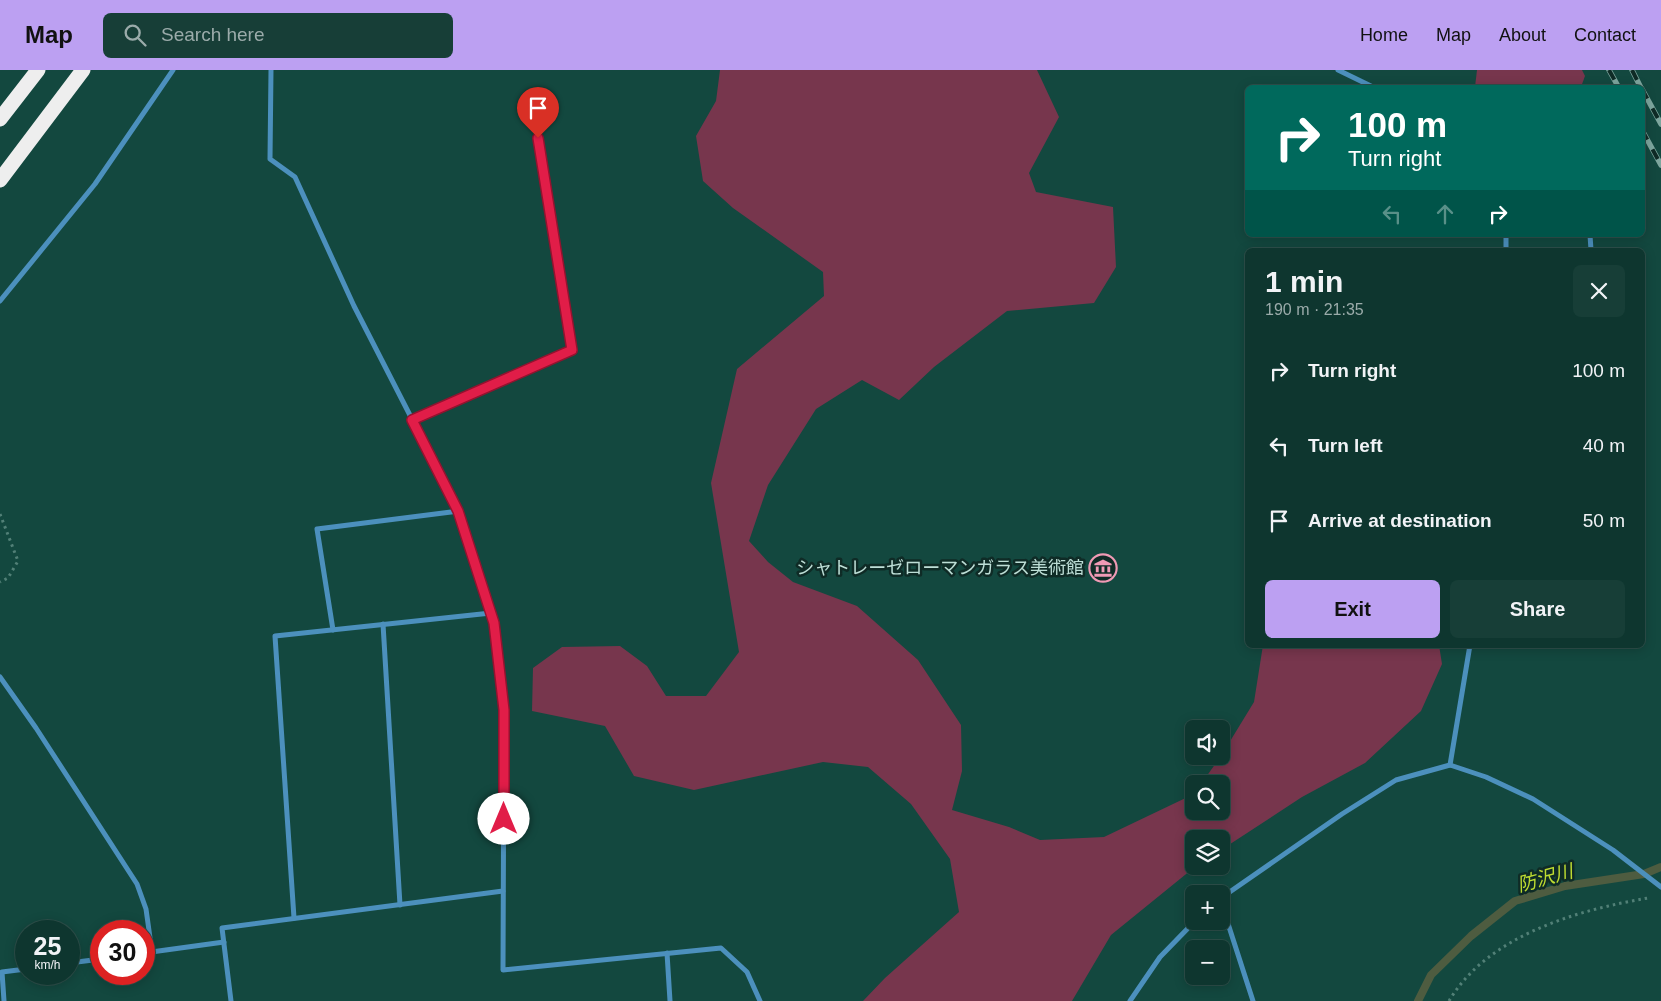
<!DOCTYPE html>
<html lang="en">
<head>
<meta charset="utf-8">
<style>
	body { margin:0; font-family:Arial,"Noto Sans JP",sans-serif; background:#173e37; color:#f1f3f6; height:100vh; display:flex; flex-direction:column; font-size:19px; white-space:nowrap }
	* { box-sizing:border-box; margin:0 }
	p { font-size:16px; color:#9babaa }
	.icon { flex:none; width:28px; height:28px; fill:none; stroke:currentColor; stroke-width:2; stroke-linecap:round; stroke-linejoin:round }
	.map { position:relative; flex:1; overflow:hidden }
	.side { position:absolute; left:1245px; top:178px; width:400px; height:400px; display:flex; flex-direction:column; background:#0e362f; border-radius:8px; box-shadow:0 2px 12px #0003,0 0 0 1px #2e504b }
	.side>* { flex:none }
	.guide { position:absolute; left:1245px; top:15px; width:400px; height:152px; border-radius:8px; box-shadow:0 2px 12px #0003,0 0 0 1px #2e504b; background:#00695c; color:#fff; overflow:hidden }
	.fabs { position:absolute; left:1185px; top:650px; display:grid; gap:10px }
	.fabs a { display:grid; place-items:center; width:45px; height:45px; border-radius:8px; background:#0e362f; box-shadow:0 2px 12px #0003,0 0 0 1px #2e504b; font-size:25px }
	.speed { position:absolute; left:15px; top:850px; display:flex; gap:10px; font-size:25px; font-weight:700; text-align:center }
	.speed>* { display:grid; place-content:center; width:65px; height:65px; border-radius:50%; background:#0e362f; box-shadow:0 2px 12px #0003,0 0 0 1px #2e504b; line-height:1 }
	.speed small { font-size:12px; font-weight:400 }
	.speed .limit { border:8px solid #d22; background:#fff; color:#111 }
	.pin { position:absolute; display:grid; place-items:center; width:42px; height:42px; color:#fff; margin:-51px -21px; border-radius:50% 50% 50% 0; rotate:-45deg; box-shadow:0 0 5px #0007 }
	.pin .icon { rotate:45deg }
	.me { position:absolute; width:55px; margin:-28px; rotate:0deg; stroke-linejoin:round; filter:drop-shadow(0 0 4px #0008) }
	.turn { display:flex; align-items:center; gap:18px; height:105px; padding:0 20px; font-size:22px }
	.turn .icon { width:65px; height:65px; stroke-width:2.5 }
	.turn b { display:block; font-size:35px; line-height:42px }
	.lanes { display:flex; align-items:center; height:48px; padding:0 20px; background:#0003; justify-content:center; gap:25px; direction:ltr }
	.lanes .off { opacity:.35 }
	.round { display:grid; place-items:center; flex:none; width:52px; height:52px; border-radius:8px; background:#173e37 }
	.headline { display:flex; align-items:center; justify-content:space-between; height:85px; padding:0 20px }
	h1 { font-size:30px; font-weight:700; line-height:38px }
	.button { display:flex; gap:10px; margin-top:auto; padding:10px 20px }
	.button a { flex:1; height:58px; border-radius:8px; background:#bca0f2; color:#111; font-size:20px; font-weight:700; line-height:58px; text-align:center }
	.button a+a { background:#173e37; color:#f1f3f6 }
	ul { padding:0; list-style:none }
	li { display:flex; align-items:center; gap:15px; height:75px; padding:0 20px }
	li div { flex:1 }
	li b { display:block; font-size:19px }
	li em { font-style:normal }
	header { display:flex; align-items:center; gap:30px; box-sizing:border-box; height:70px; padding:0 25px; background:#bca0f2; color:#111 }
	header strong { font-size:24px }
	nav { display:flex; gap:28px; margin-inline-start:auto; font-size:18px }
	.search { width:350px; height:45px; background:#173e37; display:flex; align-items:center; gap:12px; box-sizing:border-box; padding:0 18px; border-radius:8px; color:#9babaa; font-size:19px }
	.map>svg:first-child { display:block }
</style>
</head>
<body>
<header>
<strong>Map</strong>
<div class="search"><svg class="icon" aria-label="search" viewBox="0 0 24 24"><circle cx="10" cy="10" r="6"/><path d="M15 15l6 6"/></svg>Search here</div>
<nav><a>Home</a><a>Map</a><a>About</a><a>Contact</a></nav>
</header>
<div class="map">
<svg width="1661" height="931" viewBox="0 0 1661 931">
	<rect width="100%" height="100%" fill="#13483f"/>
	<g fill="#77364d">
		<path d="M 720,0 L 1037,0 L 1059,47 L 1029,103 L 1036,122 L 1113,137 L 1116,197 L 1094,233 L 1007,241 L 934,297 L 899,330 L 862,310 L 816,339 L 768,415 L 749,471 L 768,492 L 793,512 L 857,536 L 918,590 L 961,655 L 962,701 L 952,740 L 1009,757 L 1040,770 L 1104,767 L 1194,724 L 1194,741 L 1221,741 L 1221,714 L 1201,714 L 1221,686 L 1254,632 L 1263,575 L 1439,575 L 1442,594 L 1421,641 L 1365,693 L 1302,727 L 1221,780 L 1221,769 L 1194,769 L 1194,796 L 1196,796 L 1111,865 L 1072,931 L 863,931 L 885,908 L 959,842 L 950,789 L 911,734 L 868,697 L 823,692 L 694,720 L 634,706 L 605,656 L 532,641 L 533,598 L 562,577 L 620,576 L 647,596 L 666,626 L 706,626 L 739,582 L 711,413 L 737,299 L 824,226 L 823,202 L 733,138 L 703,111 L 696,66 L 716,31 Z"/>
		<path d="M 1477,0 L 1582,0 L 1585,6 L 1581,17 L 1475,17 Z"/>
	</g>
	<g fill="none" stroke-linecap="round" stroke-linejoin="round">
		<path stroke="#4e5c40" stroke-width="8" d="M 1418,931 L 1431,905 L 1471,866 L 1515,831 L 1565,816 L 1644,804 L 1661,797"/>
		<g stroke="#528077" stroke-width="3" stroke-dasharray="2.5 4" stroke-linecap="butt">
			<path d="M 0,444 L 18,491 L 8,508 L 0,512"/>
			<path d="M 1449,931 C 1488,865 1578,840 1648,828"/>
		</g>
		<g stroke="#4c90bd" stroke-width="5">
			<path d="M 271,0 L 270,89 L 295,107 L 354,236 L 459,441 L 494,553 L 504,640 L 503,900 L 721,878 L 747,902 L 760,931"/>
			<path d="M 1338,0 L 1375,18"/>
			<path d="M 1506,165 L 1506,180"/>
			<path d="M 1590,165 L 1591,180"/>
			<path d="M 0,231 L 95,114 L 173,0"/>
			<path d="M 412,350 L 572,280 L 538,68"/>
			<path d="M 383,554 L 400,835"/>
			<path d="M 333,560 L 317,459 L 459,441"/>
			<path d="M 0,607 L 36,658 L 137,814 L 146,839 L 152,882"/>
			<path d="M 1450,695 L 1470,575"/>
			<path d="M 1221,828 L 1342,744 L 1396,710 L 1450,695 L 1486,707 L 1533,729 L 1613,780 L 1661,817"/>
			<path d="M 1221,832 L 1253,931"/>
			<path d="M 294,848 L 275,566 L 491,543"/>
			<path d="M 144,883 L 224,872"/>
			<path d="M 667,883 L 670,931"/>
			<path d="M 69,893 L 101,889"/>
			<path d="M 4,931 L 2,902 L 26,899"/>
			<path d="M 231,931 L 222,858 L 503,821"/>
			<path d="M 1130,931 L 1160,887 L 1195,851"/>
		</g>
		<g stroke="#eee" stroke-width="15">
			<path d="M 0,49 L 38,0"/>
			<path d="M 0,110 L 83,0"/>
		</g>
		<g stroke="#7da69e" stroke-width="5.5">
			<g id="rail">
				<path d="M 1609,0 L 1619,18"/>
				<path d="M 1632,0 L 1641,18"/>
				<path d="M 1642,19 L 1661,54"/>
				<path d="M 1642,60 L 1661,95"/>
			</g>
		</g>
		<use href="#rail" stroke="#0f2b26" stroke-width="4" stroke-dasharray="11" stroke-linecap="butt"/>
	</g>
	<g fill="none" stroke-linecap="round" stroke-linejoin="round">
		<g stroke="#92132f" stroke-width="12">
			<path id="route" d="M 504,749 L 504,640 L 494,553 L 458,441 L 412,350 L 572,280 L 538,68"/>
		</g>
		<use href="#route" stroke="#e11d48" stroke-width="9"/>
	</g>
	<defs>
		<g id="museum-ring" transform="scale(1.4375)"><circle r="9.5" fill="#0f2b26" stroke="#f09ab5" stroke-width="1.5"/><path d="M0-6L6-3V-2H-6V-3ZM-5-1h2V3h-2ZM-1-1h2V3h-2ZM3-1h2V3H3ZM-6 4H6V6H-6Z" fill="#f09ab5"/></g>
	</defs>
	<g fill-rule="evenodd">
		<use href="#museum-ring" x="1103" y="498"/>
	</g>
	<g text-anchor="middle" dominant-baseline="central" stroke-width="5" stroke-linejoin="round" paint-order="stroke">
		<g font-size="18" fill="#bdded6" stroke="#0f2b26" text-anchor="end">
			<text x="1084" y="498">シャトレーゼローマンガラス美術館</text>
		</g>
		<g font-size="19" font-style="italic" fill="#bedc31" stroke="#0f2b26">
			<text transform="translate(1545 808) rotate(-15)">防沢川</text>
		</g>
	</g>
</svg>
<div class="fabs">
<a><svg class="icon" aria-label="sound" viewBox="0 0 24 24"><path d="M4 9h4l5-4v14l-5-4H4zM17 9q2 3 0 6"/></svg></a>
<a><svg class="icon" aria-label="search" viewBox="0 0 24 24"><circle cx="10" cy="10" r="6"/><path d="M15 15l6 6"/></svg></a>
<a><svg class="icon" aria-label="layers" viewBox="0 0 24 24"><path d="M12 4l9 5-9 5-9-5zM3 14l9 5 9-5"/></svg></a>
<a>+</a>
<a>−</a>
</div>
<div class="speed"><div>25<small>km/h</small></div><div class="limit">30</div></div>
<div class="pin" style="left:538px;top:68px;background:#d93025"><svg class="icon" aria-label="arrive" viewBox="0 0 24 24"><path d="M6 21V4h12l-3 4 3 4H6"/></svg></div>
<svg class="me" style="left:504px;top:749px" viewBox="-20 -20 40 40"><circle r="19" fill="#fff"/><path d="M0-13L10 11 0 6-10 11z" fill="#e11d48"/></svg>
<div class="guide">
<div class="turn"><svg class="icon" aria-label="right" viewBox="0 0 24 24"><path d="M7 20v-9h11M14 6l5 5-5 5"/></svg><div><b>100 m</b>Turn right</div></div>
<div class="lanes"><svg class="icon off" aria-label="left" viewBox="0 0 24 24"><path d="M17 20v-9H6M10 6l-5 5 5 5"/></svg><svg class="icon off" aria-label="ahead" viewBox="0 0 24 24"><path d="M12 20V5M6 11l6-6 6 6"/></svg><svg class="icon" aria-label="right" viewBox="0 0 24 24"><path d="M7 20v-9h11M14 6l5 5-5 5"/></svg></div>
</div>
<section class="side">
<div class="headline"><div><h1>1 min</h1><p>190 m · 21:35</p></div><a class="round"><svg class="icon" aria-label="close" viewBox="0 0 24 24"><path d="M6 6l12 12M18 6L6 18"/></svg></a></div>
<ul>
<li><svg class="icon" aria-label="right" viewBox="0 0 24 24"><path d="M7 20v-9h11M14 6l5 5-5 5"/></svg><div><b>Turn right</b></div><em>100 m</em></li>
<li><svg class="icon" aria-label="left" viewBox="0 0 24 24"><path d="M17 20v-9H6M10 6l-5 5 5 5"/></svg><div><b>Turn left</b></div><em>40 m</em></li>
<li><svg class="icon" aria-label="arrive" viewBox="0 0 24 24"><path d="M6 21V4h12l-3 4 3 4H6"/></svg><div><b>Arrive at destination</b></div><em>50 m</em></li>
</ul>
<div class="button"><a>Exit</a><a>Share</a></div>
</section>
</div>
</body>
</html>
